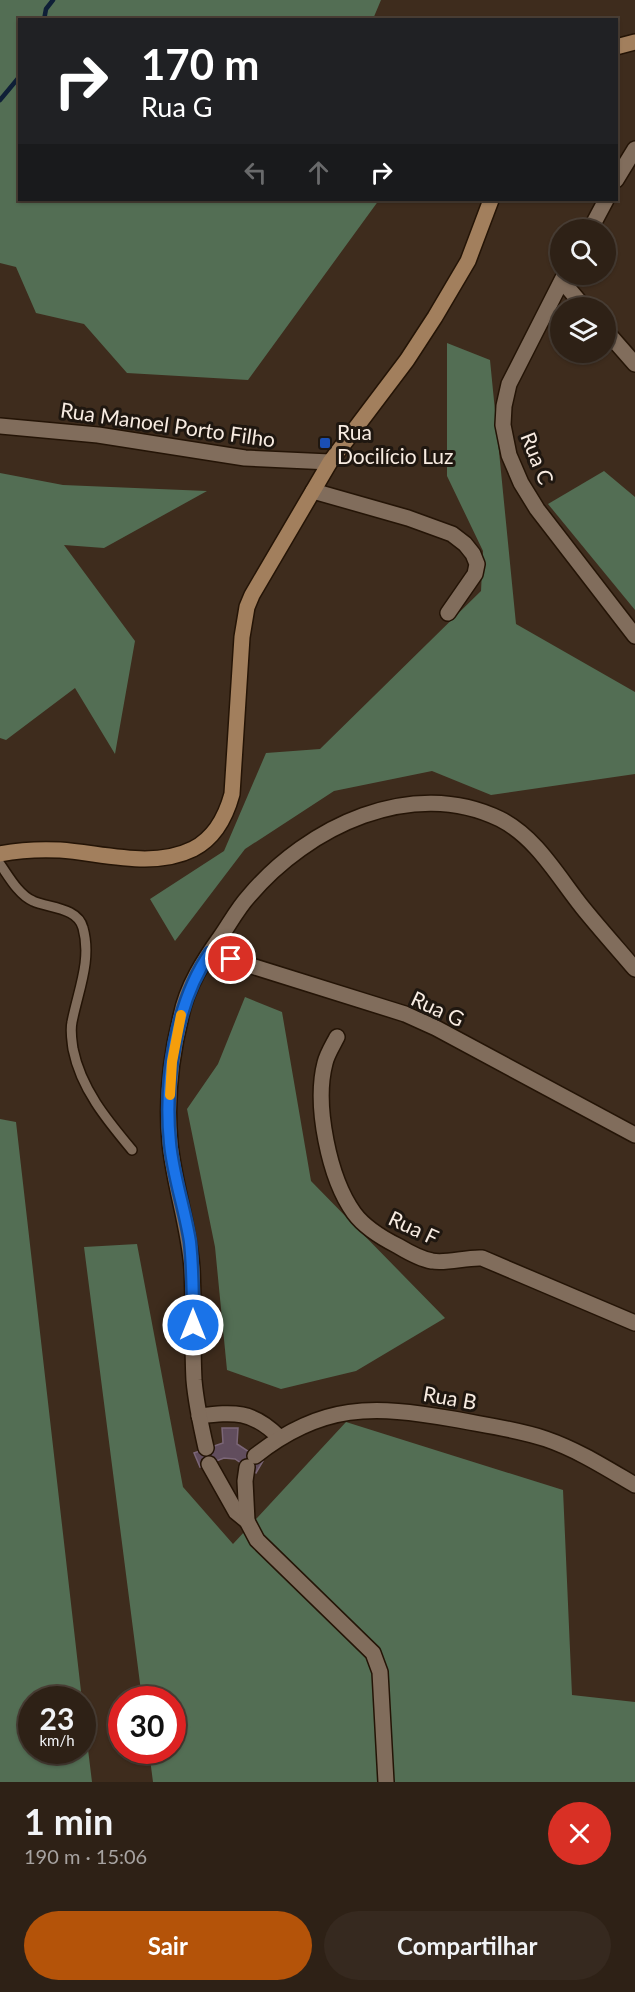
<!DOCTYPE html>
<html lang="pt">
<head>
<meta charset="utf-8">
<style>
	body { margin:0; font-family:Lato,sans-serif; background:#36291f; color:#f1f3f6; height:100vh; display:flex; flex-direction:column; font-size:22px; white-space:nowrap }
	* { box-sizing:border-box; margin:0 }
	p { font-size:20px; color:#a7a3a1 }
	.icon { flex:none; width:33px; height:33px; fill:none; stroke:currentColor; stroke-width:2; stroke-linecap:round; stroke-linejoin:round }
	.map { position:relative; height:1782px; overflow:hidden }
	.side { display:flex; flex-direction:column; background:#2e2116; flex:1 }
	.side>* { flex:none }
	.hud { position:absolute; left:18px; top:18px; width:600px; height:183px; border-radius:0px; box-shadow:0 2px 4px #0004,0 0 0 2px #493e35; background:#202124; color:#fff; overflow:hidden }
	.fabs { position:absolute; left:550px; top:219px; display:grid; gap:12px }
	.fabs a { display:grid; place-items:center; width:66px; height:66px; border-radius:50%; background:#2e2116; box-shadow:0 2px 4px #0004,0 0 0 2px #493e35; font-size:30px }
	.speed { position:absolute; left:18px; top:1686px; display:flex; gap:12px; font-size:30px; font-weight:700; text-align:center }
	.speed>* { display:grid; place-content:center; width:78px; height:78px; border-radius:50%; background:#2e2116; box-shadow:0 2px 4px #0004,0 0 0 2px #493e35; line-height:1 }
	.speed small { font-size:15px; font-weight:400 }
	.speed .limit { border:9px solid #d22; background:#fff; color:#111 }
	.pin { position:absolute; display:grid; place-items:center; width:51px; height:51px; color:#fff; margin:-26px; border:3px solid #fff; border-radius:50%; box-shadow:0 2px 6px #0007 }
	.me { position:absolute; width:66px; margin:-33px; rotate:0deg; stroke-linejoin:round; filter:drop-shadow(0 0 4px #0008) }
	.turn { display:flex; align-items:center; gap:21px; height:126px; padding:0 24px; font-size:27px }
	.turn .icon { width:78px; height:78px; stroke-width:2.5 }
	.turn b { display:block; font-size:42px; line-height:51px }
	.lanes { display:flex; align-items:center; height:57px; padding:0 24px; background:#0003; justify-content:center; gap:30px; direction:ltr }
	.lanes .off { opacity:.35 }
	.round { display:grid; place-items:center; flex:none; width:63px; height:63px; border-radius:32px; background:#36291f }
	.headline { display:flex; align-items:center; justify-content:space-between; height:102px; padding:0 24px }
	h1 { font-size:36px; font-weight:700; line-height:45px }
	.button { display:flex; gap:12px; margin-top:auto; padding:12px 24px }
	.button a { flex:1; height:69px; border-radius:36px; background:#b45309; color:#fff; font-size:24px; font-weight:700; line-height:69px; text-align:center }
	.button a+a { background:#36291f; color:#f1f3f6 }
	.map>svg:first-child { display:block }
</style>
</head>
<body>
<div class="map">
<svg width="635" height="1782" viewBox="0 0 635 1782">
	<rect width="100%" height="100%" fill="#3e2c1d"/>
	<g fill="#536e54">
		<path d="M 0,0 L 381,0 L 373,19 L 20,20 L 20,200 L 379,200 L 248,380 L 127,373 L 84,324 L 36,313 L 16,267 L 0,263 Z"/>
		<path d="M 447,343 L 490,360 L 516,624 L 635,692 L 635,774 L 491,795 L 432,771 L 334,791 L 245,849 L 175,941 L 150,899 L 224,851 L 266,753 L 320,749 L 481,591 L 483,551 L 447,476 Z"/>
		<path d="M 604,471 L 635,497 L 635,610 L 548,504 Z"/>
		<path d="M 0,473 L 63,485 L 207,491 L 104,548 L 64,545 L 135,641 L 115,754 L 75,688 L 6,740 L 0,738 Z"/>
		<path d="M 245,997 L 282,1012 L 311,1181 L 445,1318 L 356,1371 L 281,1389 L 227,1370 L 215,1247 L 187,1109 L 218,1064 Z"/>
		<path d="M 0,1119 L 16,1122 L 82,1700 L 32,1700 L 32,1750 L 82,1750 L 82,1700 L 92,1782 L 0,1782 Z"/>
		<path d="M 137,1244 L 183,1487 L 233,1544 L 346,1422 L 563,1490 L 572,1695 L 635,1702 L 635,1782 L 153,1782 L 149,1751 L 172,1750 L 172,1700 L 142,1699 L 84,1247 Z"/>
	</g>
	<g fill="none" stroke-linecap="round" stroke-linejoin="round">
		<g stroke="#0f1f37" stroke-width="4.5">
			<path d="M 44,20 L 46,9 L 53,0"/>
			<path d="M 0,100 L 20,76"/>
		</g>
	</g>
	<path fill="#614d5d" stroke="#7b6677" stroke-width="1.5" d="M 222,1428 L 238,1428 L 237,1444 L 263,1461 L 256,1473 L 235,1459 L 224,1458 L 200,1467 L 194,1453 L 223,1443 Z"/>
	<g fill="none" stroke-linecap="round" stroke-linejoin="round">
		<g stroke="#241406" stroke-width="12">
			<path id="service" d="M 0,864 C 9,877 19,895 33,901 C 48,908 78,907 83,928 C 92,960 78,991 72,1022 C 70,1031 72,1041 73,1049 C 81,1089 107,1120 132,1150"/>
		</g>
		<g stroke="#241406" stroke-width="18">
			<g id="minor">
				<path d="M 616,180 L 635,149"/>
				<path d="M 590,230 L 606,200"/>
				<path d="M 565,274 L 509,384 L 504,406 L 503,425 L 509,455 L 521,483 L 537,509 L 635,636"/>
				<path d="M 562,281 L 585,308"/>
				<path d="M 606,331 L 635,364"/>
				<path d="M 0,426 L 98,435 L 245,458 L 330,462"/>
				<path d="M 313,491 L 408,518 L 452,534 L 465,544 L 473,554 L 477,564 L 475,574 L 448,613"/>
				<path d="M 210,953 L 405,1014 L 436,1028 L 635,1135"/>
				<path d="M 337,1037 C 333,1045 327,1054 325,1063 C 314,1105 329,1178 354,1213 C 365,1228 382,1238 398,1246 C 408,1252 420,1259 432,1261 C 446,1264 466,1257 482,1258 L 635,1323"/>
				<path d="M 199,1416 C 234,1412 252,1410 279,1437"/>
				<path d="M 206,1448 C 201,1426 196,1404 194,1380 C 192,1343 194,1306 192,1269 C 189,1226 174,1185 170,1143 C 166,1101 171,1056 181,1016 C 187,986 204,960 221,936 C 230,923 238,908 249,896 C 307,827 412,776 500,819 C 537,838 558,877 583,908 C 600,929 618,949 635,969"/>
				<path d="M 255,1456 C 322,1403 373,1405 453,1419 C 484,1425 516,1429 546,1439 C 578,1450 606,1468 635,1485"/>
				<path d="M 209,1464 L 236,1512 L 247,1521 L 257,1540 L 373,1653 L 380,1672 L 386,1782"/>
				<path d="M 247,1521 L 245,1481 L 247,1467"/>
			</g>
		</g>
		<g stroke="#241406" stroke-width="18">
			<g id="secondary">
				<path d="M 616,47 L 635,42"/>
				<path d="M 0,854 C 20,850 40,849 60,850 C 102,853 153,869 193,849 C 215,838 226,816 232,794 L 242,637 L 247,607 L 252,595 L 330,462 L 407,360 L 435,317 L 468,261 L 491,200"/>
			</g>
		</g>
		<use href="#service" stroke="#816d5c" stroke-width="9"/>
		<use href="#minor" stroke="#816d5c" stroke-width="15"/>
		<use href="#secondary" stroke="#a27f5d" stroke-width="15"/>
	</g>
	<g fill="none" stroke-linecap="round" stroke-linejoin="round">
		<g stroke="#114b97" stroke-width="15">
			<path id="route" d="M 193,1325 C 193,1297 193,1270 190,1242 C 185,1209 173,1176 170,1143 C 164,1083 175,1003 210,953 L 231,959"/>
		</g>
		<use href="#route" stroke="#1a73e8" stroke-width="10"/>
		<path stroke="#f59e0b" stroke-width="10" d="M 170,1095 L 172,1062 L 181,1015"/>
	</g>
	<rect fill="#1a4fb4" stroke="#1f1710" stroke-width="2" x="319" y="437" width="12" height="12" rx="3"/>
	<g text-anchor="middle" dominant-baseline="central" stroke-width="6" stroke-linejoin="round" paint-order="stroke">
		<g font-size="21" fill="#f8ece2" stroke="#1f1710">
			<text transform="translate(168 424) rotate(8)">Rua Manoel Porto Filho</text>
			<text transform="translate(538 458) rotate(68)">Rua C</text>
			<text transform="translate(438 1008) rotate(25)">Rua G</text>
			<text transform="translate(414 1227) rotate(25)">Rua F</text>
			<text transform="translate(450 1397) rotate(10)">Rua B</text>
		</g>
		<g font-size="21" fill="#f8ece2" stroke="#1f1710" text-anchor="start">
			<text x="337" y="431">Rua<tspan x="337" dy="24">Docilício Luz</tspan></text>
		</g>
	</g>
</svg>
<div class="fabs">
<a><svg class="icon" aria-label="search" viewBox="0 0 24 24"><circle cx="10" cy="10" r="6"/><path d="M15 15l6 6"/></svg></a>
<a><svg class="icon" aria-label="layers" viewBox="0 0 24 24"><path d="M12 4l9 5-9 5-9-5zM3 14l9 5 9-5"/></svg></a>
</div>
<div class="speed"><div>23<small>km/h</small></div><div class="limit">30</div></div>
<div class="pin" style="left:231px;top:959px;background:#d93025"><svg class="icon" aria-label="arrive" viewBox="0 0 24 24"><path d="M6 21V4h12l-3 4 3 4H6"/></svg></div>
<svg class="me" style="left:193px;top:1325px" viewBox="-20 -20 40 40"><circle r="17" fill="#1a73e8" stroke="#fff" stroke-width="3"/><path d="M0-11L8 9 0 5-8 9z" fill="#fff"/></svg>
<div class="hud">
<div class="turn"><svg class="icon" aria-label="right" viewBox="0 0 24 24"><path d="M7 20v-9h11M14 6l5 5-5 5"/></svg><div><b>170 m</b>Rua G</div></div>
<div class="lanes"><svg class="icon off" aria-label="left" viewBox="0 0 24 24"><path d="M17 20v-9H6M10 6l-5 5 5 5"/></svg><svg class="icon off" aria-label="ahead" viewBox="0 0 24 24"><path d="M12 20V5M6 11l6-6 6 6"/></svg><svg class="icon" aria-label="right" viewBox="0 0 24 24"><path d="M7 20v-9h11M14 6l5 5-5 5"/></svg></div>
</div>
</div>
<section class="side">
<div class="headline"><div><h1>1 min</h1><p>190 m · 15:06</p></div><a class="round" style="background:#d93025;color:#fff"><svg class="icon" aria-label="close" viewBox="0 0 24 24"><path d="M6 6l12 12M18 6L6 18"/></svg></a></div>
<div class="button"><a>Sair</a><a>Compartilhar</a></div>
</section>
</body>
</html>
